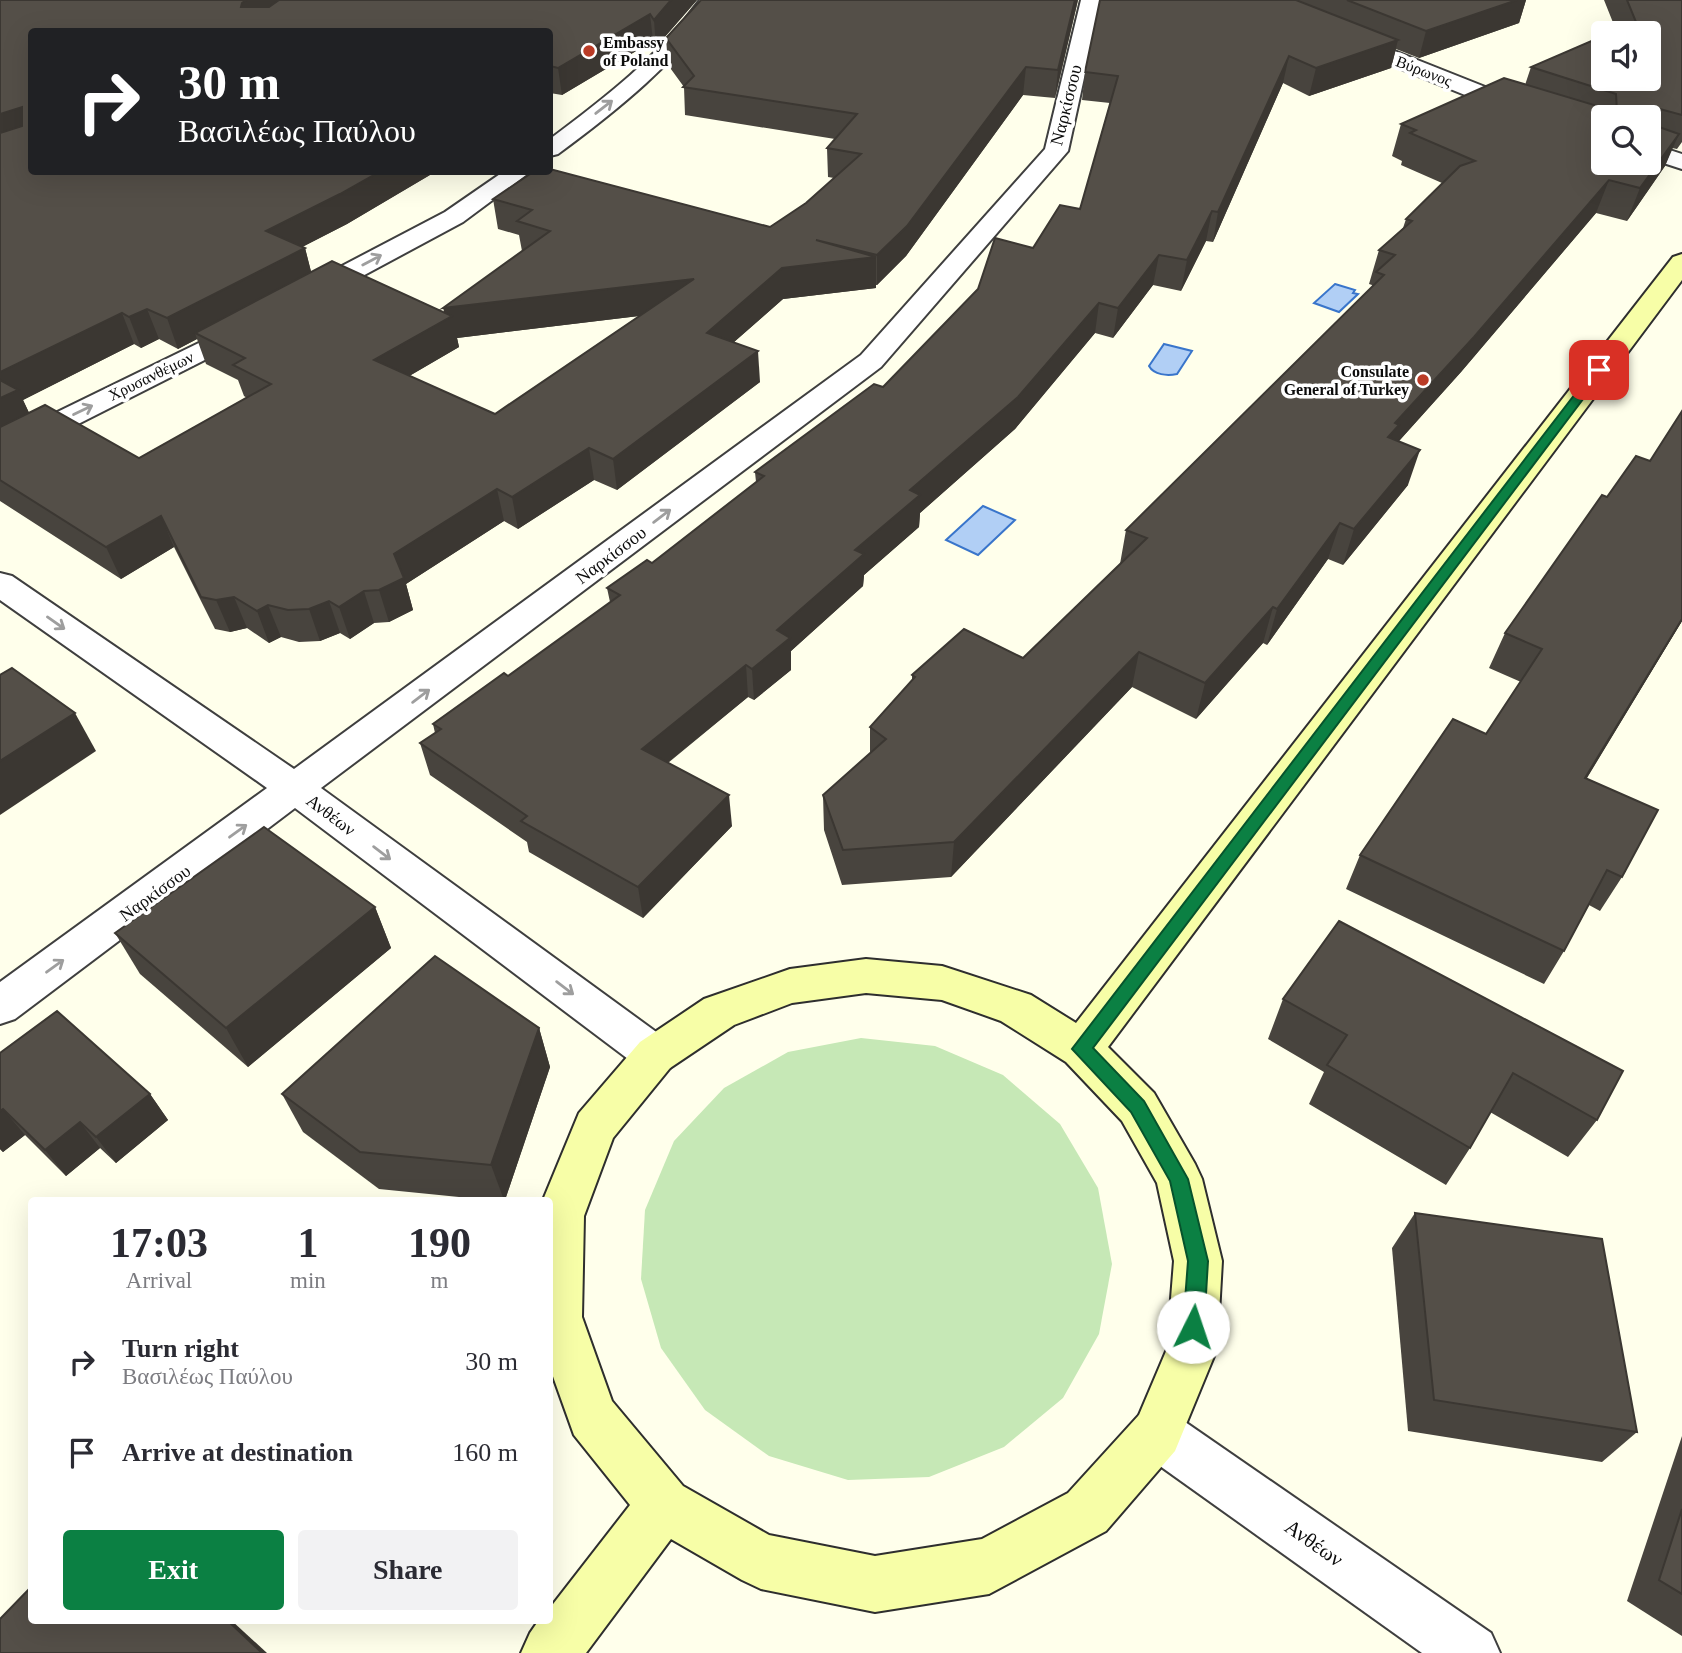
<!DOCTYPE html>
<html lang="en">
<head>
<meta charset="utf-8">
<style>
	body { margin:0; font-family:"Times New Roman",serif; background:#f2f2f3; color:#2b2b33; height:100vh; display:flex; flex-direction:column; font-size:26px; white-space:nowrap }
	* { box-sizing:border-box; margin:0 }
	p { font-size:23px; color:#7c7c81 }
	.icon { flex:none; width:38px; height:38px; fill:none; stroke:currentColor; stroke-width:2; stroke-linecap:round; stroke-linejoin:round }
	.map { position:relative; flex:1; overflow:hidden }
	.details { position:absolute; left:28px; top:1197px; width:525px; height:427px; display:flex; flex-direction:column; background:#fff; border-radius:7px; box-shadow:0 7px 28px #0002 }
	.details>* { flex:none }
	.hud { position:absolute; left:28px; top:28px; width:525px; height:147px; border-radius:7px; box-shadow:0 7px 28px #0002; background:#202124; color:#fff; overflow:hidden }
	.buttons { position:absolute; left:1591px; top:21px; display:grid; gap:14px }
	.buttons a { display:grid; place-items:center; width:70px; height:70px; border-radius:7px; background:#fff; box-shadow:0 7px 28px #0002; font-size:35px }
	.pin { position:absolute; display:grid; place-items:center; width:60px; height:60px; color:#fff; margin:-30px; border-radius:14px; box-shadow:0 4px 10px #0006 }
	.me { position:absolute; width:77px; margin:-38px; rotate:4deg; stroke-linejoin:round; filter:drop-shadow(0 0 5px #0008) }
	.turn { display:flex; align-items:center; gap:24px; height:147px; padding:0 35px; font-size:32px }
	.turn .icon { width:91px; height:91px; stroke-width:2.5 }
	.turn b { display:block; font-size:49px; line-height:60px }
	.eta { display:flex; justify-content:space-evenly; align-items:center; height:119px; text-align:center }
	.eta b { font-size:42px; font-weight:700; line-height:49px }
	.button { display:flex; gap:14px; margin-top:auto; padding:14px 35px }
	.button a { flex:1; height:80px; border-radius:7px; background:#0b8043; color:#fff; font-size:28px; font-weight:700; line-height:80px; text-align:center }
	.button a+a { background:#f2f2f3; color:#2b2b33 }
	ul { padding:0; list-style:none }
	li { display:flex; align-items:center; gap:21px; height:91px; padding:0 35px }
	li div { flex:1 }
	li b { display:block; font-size:26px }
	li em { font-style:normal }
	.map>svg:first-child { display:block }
</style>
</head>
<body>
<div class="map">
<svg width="1682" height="1653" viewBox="0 0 1682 1653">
	<rect width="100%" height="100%" fill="#ffffeb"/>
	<path fill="#c6e8b6" d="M 861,1038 L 935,1046 L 1003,1075 L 1060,1124 L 1098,1188 L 1112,1264 L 1099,1334 L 1063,1398 L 1004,1447 L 929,1477 L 848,1480 L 769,1456 L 705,1410 L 661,1348 L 641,1279 L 645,1210 L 674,1141 L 724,1088 L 788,1052 Z"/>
	<g fill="#b1cff5" stroke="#3975cb" stroke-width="2">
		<path d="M 1335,284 L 1355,290 L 1353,293 L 1358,294 L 1339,312 L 1314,303 Z"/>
		<path d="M 1164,344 L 1192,351 L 1177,374 C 1167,376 1154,375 1149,366 Z"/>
		<path d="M 983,506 L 1015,520 L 978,555 L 946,540 Z"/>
	</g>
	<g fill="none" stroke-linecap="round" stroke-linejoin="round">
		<g stroke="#3f3f3f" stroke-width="4">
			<g id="street">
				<path d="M 700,0 L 720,0 C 676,63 619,109 558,154 L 550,156 L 550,139 C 605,98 659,56 700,0 Z"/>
				<path d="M 1081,0 L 1101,0 L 1068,151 L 881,367 L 321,788 L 670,1042 L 677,1055 L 670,1068 L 655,1074 L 640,1068 L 295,808 L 15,1019 L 0,1024 L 0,982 L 267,788 L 0,600 L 0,573 L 12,576 L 294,769 L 861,355 L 1045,149 Z"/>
				<path d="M 1238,0 L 1266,0 L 1513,98 L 1603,128 L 1603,142 L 1497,108 L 1241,4 Z"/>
				<path d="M 1648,143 L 1682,154 L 1682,169 L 1648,158 Z"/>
				<path d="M 503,172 L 530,172 L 463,222 L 316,301 L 307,303 L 298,301 L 294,295 L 298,289 L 445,212 Z"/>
				<path d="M 248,319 L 258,321 L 262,327 L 258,333 L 11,458 L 0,461 L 0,440 Z"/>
				<path d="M 1157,1407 L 1175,1415 L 1491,1633 L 1500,1653 L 1422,1653 L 1139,1451 L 1131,1433 L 1139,1415 Z"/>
			</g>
		</g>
		<g stroke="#2e2e2e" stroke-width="4">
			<path id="secondary" d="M 1682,254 L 1682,280 L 1108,1047 L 1154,1093 L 1195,1164 L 1202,1179 L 1222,1261 L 1217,1349 L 1175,1451 L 1106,1531 L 989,1594 L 875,1612 L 761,1589 L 742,1580 L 671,1539 L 586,1653 L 521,1653 L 530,1633 L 539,1620 L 550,1620 L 550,1608 L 630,1505 L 574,1435 L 550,1368 L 550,1200 L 543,1200 L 579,1113 L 640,1042 L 704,999 L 790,969 L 866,959 L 942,966 L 1031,995 L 1076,1023 L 1673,257 ZM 866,993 L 942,1000 L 1001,1021 L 1066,1062 L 1122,1121 L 1157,1183 L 1174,1261 L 1167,1349 L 1139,1415 L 1068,1493 L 982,1539 L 875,1556 L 769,1535 L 683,1486 L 612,1401 L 582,1317 L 584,1216 L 613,1138 L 670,1068 L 734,1025 L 792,1003 Z"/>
		</g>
		<use href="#street" fill="#fff" fill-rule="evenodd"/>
		<use href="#secondary" fill="#f7fea7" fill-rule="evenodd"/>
	</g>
	<g fill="#48443e" fill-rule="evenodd">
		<path d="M 0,0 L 697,0 L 656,47 L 653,41 L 562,95 L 550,93 L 550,32 L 32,32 L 32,172 L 435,172 L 347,224 L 302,247 L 305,248 L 311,272 L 444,312 L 522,251 L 519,235 L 498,229 L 493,199 L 770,227 L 806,203 L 834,178 L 828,177 L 827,148 L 835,139 L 685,115 L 684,87 L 668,65 L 666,38 L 701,0 L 1078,0 L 1055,98 L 1023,95 L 906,256 L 877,285 L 876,285 L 876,288 L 783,299 L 734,342 L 760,382 L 617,490 L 594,480 L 518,529 L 504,521 L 406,584 L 413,610 L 389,622 L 374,623 L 350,639 L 340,633 L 320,641 L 299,642 L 281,637 L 269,643 L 247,628 L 230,632 L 215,629 L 174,547 L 121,579 L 0,501 ZM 639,316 L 495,414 L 409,376 L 459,347 L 457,338 ZM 159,339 L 178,349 L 197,339 L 206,364 L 238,380 L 244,396 L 247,398 L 139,458 L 29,413 L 23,400 L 134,344 L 141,348 Z"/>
		<path d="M 1100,0 L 1526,0 L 1519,23 L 1419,58 L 1396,49 L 1391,68 L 1309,96 L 1283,83 L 1213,242 L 1206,241 L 1181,291 L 1153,285 L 1113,338 L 1095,333 L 1015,429 L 920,513 L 919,527 L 864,575 L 863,586 L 791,651 L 791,670 L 754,700 L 748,697 L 668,763 L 732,826 L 643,918 L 529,852 L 527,842 L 430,775 L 420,743 L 435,733 L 433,724 L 508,676 L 610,602 L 607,588 L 652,563 L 756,482 L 755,472 L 883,387 L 1033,248 L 1080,209 L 1110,103 L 1082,100 L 1085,72 Z"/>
		<path d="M 1604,0 L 1682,0 L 1682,142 L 1677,149 L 1672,148 L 1665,166 L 1627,221 L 1596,213 L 1461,372 L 1399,441 L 1408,485 L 1343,565 L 1328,559 L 1267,645 L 1263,643 L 1196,719 L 1132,687 L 951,877 L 842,885 L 824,830 L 823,795 L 870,753 L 870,727 L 912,681 L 912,675 L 1023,658 L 1120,564 L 1126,530 L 1372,287 L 1372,285 L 1369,284 L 1379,250 L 1403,228 L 1406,219 L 1442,183 L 1401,165 L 1402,161 L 1392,156 L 1401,124 L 1525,85 L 1531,67 L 1616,30 Z"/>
		<path d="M 1682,621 L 1587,778 L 1622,877 L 1600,911 L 1589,905 L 1564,951 L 1544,984 L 1346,889 L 1360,855 L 1486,734 L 1521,682 L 1489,668 L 1505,633 Z"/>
		<path d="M 375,907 L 391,948 L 248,1067 L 140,974 L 115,933 Z"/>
		<path d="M 1339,921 L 1597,1120 L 1568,1157 L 1490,1112 L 1470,1148 L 1446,1185 L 1309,1104 L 1324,1072 L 1268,1039 L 1283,999 Z"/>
		<path d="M 539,1028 L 550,1067 L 505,1200 L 489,1200 L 379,1189 L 303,1132 L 282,1094 Z"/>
		<path d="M 0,1053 L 150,1094 L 168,1120 L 116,1163 L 100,1148 L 66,1176 L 25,1135 L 3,1152 L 0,1149 Z"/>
		<path d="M 1415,1213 L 1637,1432 L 1602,1462 L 1408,1431 L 1392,1248 Z"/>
		<path d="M 1682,1436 L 1682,1636 L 1627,1601 Z"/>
	</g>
	<g fill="#3b3732">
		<path d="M 246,0 L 291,0 L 249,32 L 241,7 L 242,3 Z"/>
		<path d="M 671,0 L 697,0 L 656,47 L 654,20 Z"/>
		<path d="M 1075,0 L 1078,0 L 1055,98 L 1058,70 Z"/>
		<path d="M 1517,0 L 1526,0 L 1519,23 L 1419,58 L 1426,31 Z"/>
		<path d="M 650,14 L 653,41 L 562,95 L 558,68 Z"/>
		<path d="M 1398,40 L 1391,68 L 1309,96 L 1316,68 Z"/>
		<path d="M 1289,56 L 1283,83 L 1213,242 L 1218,212 Z"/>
		<path d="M 1026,67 L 1023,95 L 906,256 L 877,285 L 877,255 Z"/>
		<path d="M 22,107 L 32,131 L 0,147 L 0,114 Z"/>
		<path d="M 1679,134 L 1665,166 L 1627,221 L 1640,188 Z"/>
		<path d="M 379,172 L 435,172 L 347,224 L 275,261 L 266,231 Z"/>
		<path d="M 1609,180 L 1596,213 L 1461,372 L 1390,451 L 1388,437 L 1395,423 Z"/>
		<path d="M 1212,211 L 1206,241 L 1181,291 L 1187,260 Z"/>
		<path d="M 305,248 L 313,279 L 195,333 L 197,339 L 178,349 L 167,318 Z"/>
		<path d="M 1159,255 L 1153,285 L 1113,338 L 1118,308 Z"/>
		<path d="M 876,257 L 876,288 L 783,299 L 709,364 L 707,333 L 782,268 Z"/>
		<path d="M 694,279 L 697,309 L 457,338 L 459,347 L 382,392 L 374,360 L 446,319 L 443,308 Z"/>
		<path d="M 1099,303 L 1095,333 L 1015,429 L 920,513 L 919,527 L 864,575 L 863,586 L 791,651 L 791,670 L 754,700 L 752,669 L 777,630 L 855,550 L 910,490 Z"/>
		<path d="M 147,309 L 159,339 L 141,348 L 129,317 Z"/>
		<path d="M 122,313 L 134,344 L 23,400 L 33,421 L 0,437 L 0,372 Z"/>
		<path d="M 758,351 L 760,382 L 617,490 L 613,459 Z"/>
		<path d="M 589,448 L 594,480 L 518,529 L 512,497 Z"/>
		<path d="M 1420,450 L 1408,485 L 1343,565 L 1354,529 Z"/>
		<path d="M 497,489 L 504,521 L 406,584 L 413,610 L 389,622 L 379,590 L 394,554 Z"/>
		<path d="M 161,516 L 174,547 L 121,579 L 106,547 Z"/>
		<path d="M 1340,523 L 1328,559 L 1267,645 L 1277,609 Z"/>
		<path d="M 364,591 L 374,623 L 350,639 L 339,607 Z"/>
		<path d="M 234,597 L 247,628 L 230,632 L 216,600 Z"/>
		<path d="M 329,601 L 340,633 L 320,641 L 309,609 Z"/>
		<path d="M 268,605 L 281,637 L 269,643 L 257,611 Z"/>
		<path d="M 1273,607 L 1263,643 L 1196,719 L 1205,683 Z"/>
		<path d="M 1682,619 L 1682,621 L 1566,812 L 1585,778 Z"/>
		<path d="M 1139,652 L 1132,687 L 951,877 L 954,842 Z"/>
		<path d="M 746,665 L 748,697 L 646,780 L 642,749 Z"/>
		<path d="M 75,713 L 96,751 L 0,815 L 0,761 Z"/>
		<path d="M 729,795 L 732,826 L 643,918 L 638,887 Z"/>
		<path d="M 375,907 L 391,948 L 248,1067 L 226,1028 Z"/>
		<path d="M 539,1028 L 550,1067 L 505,1200 L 504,1200 L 491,1165 Z"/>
		<path d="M 150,1094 L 168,1120 L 116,1163 L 96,1137 Z"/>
		<path d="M 3,1109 L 25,1135 L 3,1152 L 0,1149 L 0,1111 Z"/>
		<path d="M 80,1122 L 100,1148 L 66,1176 L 45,1150 Z"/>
		<path d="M 227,1620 L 231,1620 L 267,1653 L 262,1653 Z"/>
	</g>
	<g fill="#544f48" stroke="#3b3732" stroke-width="2" fill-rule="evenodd">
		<path d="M 0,0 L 246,0 L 242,3 L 241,7 L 269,7 L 279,0 L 671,0 L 654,20 L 650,14 L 558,68 L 550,66 L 550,32 L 32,32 L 32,172 L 379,172 L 340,194 L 266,231 L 305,248 L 167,318 L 147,309 L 129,317 L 122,313 L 0,372 L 0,133 L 22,126 L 22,107 L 0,114 Z"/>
		<path d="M 701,0 L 1075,0 L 1058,70 L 1026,67 L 907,226 L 877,255 L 816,240 L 876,257 L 782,268 L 707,333 L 758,351 L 613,459 L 589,448 L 512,497 L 497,489 L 394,554 L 404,578 L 379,590 L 364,591 L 339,607 L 329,601 L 309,609 L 288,610 L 268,605 L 257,611 L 234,597 L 216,600 L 201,597 L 161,516 L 106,547 L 0,480 L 0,427 L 45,405 L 139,458 L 271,384 L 233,365 L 245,358 L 195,333 L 332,261 L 452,316 L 374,360 L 495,414 L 694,279 L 443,308 L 550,231 L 517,221 L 532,210 L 493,199 L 533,172 L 550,172 L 550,169 L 770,227 L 806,203 L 861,154 L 827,148 L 857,114 L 683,87 L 694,76 L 666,38 Z"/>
		<path d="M 1100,0 L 1296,0 L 1398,40 L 1316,68 L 1289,56 L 1218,212 L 1212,211 L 1187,260 L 1159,255 L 1118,308 L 1099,303 L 1018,397 L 910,490 L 920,495 L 855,550 L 864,554 L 777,630 L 790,638 L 752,669 L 746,665 L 642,749 L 729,795 L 638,887 L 521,821 L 527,816 L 420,743 L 441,729 L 433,724 L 504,673 L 508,676 L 620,595 L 607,588 L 647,560 L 652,563 L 764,476 L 755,472 L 874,384 L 883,387 L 978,289 L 995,238 L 1033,248 L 1060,205 L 1080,209 L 1118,76 L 1085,72 Z"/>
		<path d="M 1347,0 L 1517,0 L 1426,31 Z"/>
		<path d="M 1627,0 L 1682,0 L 1682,115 L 1660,109 L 1659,127 L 1679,134 L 1640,188 L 1609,180 L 1474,337 L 1395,423 L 1399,425 L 1388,437 L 1420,450 L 1354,529 L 1340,523 L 1277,609 L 1273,607 L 1205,683 L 1139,652 L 954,842 L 843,850 L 823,795 L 886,739 L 870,727 L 915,677 L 912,675 L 964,629 L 1023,658 L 1147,538 L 1126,530 L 1384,275 L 1376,272 L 1395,255 L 1379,250 L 1412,221 L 1406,219 L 1460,166 L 1475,161 L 1410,133 L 1416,130 L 1401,124 L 1504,78 L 1617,112 L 1616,94 L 1531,67 L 1603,36 L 1603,79 L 1648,79 L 1648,33 L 1609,33 L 1636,22 ZM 1603,117 L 1648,117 L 1648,163 L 1603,163 Z"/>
		<path d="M 0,380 L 18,390 L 0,398 Z"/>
		<path d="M 1682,411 L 1682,619 L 1585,778 L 1658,810 L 1622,877 L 1607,870 L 1564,951 L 1360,855 L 1453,719 L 1486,734 L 1542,649 L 1505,633 L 1602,495 L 1607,497 L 1636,456 L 1650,461 Z"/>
		<path d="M 12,668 L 75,713 L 0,761 L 0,675 Z"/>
		<path d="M 264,827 L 375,907 L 226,1028 L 115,933 Z"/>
		<path d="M 1339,921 L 1623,1071 L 1597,1120 L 1513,1073 L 1470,1148 L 1327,1065 L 1347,1035 L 1283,999 Z"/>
		<path d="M 435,956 L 539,1028 L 491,1165 L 360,1152 L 282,1094 Z"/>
		<path d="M 57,1011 L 150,1094 L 96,1137 L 80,1122 L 45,1150 L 3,1109 L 0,1111 L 0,1053 Z"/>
		<path d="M 1415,1213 L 1602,1239 L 1637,1432 L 1434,1400 Z"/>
		<path d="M 1682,1509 L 1682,1594 L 1659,1580 Z"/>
		<path d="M 32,1586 L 32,1620 L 227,1620 L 262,1653 L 0,1653 L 0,1619 Z"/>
	</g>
	<defs><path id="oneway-shaft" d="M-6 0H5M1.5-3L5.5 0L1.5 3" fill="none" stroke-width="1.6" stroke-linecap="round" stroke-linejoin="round" transform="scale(1.75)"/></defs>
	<g stroke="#9e9e9e">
		<use href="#oneway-shaft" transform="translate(604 107) rotate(-38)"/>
		<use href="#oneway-shaft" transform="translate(372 260) rotate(-28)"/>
		<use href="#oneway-shaft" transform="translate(83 410) rotate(-26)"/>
		<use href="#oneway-shaft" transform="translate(662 516) rotate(-37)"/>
		<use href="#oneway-shaft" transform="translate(56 623) rotate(35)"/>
		<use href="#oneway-shaft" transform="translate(421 696) rotate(-37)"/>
		<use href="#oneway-shaft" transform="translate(238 831) rotate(-36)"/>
		<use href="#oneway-shaft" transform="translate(382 853) rotate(37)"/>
		<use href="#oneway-shaft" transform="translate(55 966) rotate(-36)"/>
		<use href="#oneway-shaft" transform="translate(565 988) rotate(37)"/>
	</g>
	<path fill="#0b8043" stroke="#07532c" stroke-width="2" d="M 1595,368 L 1605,370 L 1093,1048 L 1144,1101 L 1188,1179 L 1208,1261 L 1204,1327 L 1201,1334 L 1193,1337 L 1186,1334 L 1183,1327 L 1188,1261 L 1170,1181 L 1131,1112 L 1072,1049 Z"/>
	<g fill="#ba3b26" stroke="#fff" stroke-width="2.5">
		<circle cx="589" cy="51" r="7"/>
		<circle cx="1423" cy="380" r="7"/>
	</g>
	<g text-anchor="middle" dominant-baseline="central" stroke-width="7" stroke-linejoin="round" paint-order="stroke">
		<g font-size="16" font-weight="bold" fill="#0c0c0c" stroke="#fff" text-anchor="start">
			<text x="603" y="42">Embassy<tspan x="603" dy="18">of Poland</tspan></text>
			<text x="1409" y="371" text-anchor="end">Consulate<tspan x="1409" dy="18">General of Turkey</tspan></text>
		</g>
		<g font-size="16" fill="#0c0c0c" stroke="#fff">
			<text transform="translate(1424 71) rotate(21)">Βύρωνος</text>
			<text transform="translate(151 376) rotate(-26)">Χρυσανθέμων</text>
		</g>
		<g font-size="18" fill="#0c0c0c" stroke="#fff">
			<text transform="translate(1066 105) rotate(-76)">Ναρκίσσου</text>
			<text transform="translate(611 555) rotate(-37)">Ναρκίσσου</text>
			<text transform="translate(331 815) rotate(37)">Ανθέων</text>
			<text transform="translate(155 893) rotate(-36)">Ναρκίσσου</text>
		</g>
		<g font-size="21" fill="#0c0c0c" stroke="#fff">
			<text transform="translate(1314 1543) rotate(35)">Ανθέων</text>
		</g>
	</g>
</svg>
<div class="buttons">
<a><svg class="icon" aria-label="sound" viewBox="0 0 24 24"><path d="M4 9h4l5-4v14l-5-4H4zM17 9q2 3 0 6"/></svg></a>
<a><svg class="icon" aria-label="search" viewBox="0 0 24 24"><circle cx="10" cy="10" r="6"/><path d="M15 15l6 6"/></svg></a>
</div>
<div class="pin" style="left:1599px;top:370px;background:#d93025"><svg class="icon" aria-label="arrive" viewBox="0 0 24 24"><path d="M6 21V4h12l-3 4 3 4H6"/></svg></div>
<svg class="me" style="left:1193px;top:1327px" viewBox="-20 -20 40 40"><circle r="19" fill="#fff"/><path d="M0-13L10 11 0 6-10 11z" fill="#0b8043"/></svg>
<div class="hud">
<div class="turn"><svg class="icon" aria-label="right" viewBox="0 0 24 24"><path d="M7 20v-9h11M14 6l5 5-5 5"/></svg><div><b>30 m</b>Βασιλέως Παύλου</div></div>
</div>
<section class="details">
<div class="eta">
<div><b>17:03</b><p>Arrival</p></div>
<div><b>1</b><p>min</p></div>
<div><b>190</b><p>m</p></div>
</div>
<ul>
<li><svg class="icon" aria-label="right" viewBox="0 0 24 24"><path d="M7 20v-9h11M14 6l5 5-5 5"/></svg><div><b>Turn right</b><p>Βασιλέως Παύλου</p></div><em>30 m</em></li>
<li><svg class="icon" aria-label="arrive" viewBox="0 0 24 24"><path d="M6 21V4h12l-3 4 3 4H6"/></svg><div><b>Arrive at destination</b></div><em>160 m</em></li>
</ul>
<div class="button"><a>Exit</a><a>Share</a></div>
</section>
</div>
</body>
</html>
